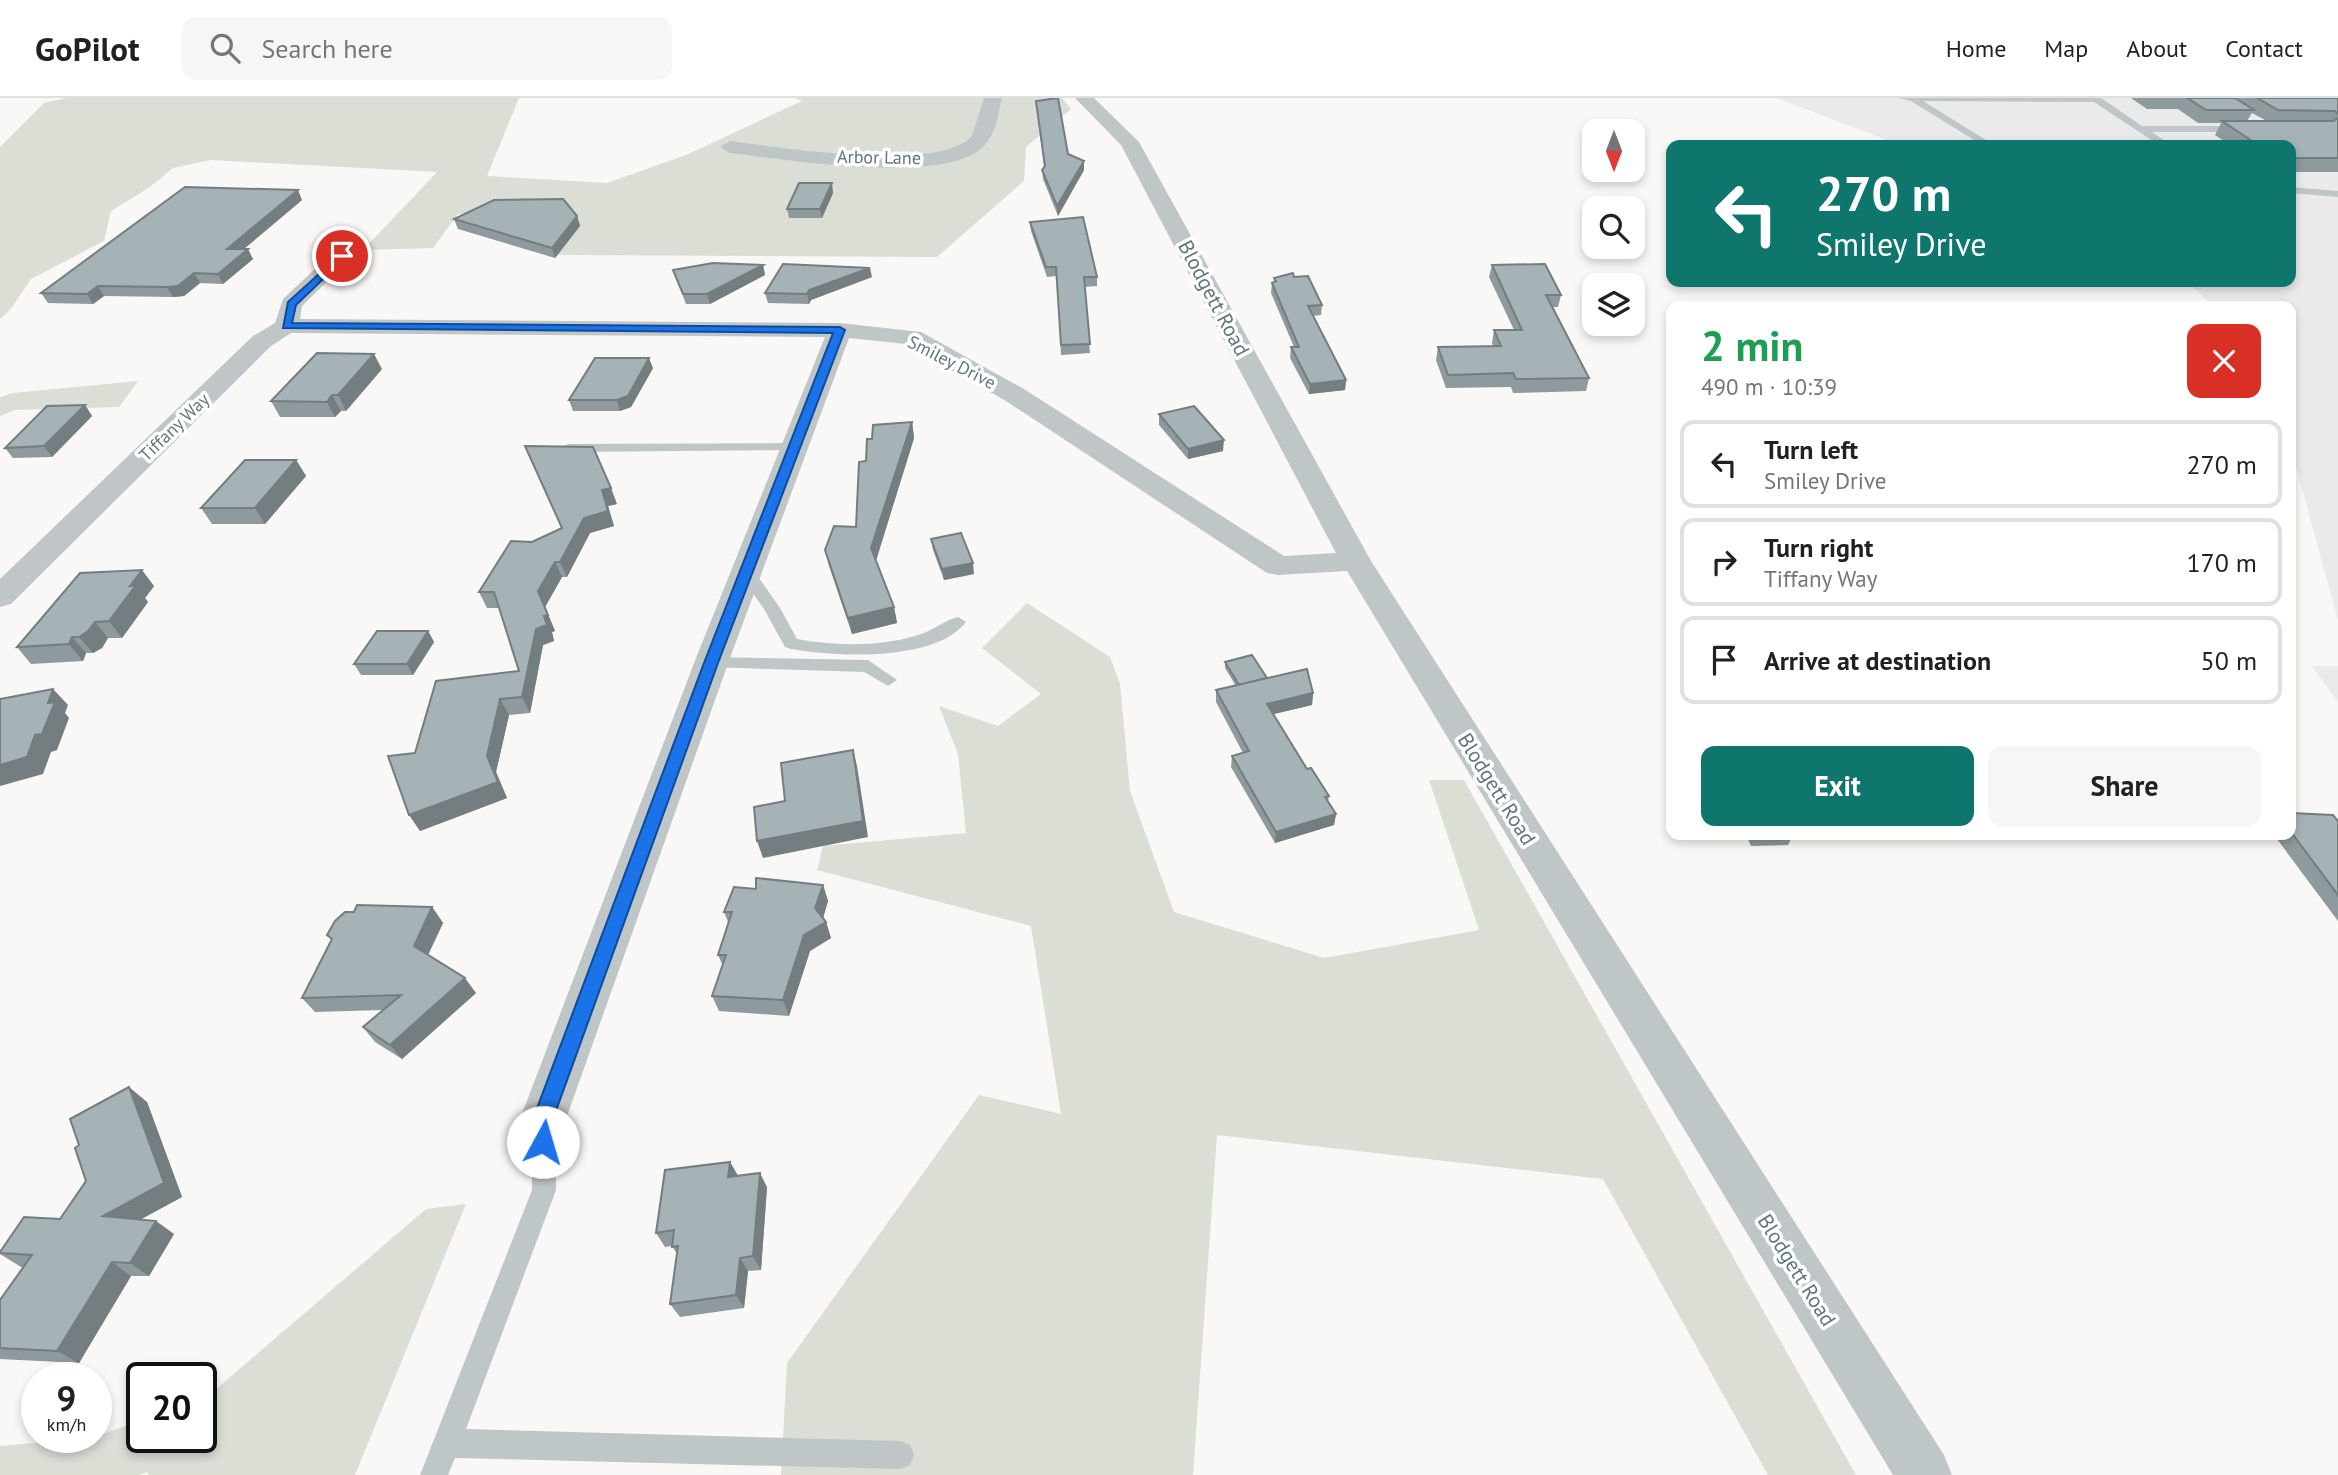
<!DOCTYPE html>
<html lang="en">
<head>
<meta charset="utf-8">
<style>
	body { margin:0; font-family:"PT Sans",sans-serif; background:#f6f6f6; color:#202124; height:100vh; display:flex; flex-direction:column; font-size:26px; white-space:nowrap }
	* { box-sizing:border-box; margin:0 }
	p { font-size:23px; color:#757577 }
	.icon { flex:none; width:38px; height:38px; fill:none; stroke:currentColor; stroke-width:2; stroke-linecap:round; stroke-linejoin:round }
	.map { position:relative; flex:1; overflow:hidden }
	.details { position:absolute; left:1666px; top:203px; width:630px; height:539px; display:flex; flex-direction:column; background:#fff; border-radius:14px; box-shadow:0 4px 10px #0003 }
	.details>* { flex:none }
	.top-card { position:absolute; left:1666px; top:42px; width:630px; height:147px; border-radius:14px; box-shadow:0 4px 10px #0003; background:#0f766e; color:#fff; overflow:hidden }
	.needle { width:46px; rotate:180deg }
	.fabs { position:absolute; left:1582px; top:21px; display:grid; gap:14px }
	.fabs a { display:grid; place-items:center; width:63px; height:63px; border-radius:14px; background:#fff; box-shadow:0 4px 10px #0003; font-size:35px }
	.speed { position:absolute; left:21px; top:1264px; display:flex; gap:14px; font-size:35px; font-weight:700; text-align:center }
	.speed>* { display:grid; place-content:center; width:91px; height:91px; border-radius:50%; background:#fff; box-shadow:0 4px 10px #0003; line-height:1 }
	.speed small { font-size:18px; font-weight:400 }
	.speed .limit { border:4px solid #111; border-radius:10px; background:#fff; color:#111 }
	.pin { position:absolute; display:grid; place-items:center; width:60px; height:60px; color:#fff; margin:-30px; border:4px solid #fff; border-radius:50%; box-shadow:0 2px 7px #0007 }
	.me { position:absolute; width:77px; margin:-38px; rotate:6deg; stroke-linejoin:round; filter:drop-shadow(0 0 5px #0008) }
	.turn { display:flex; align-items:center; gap:24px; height:147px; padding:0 35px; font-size:32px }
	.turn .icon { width:91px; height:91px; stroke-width:2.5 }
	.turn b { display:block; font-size:49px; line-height:60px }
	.round { display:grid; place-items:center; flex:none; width:74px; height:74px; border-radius:14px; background:#f6f6f6 }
	.overview { display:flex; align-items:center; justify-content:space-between; height:119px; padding:0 35px }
	h1 { font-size:42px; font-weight:700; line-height:52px; color:#1e9e55 }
	.button { display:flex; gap:14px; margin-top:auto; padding:14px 35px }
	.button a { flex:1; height:80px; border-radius:14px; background:#0f766e; color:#fff; font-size:28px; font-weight:700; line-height:80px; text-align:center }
	.button a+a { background:#f6f6f6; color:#202124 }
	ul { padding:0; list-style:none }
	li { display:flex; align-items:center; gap:21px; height:88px; margin:0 14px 10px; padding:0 21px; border:4px solid #e0e0e0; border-radius:14px }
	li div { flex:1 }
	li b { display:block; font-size:26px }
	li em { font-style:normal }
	header { display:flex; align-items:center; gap:42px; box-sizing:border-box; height:98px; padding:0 35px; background:#fff; border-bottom:2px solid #e0e0e0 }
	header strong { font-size:33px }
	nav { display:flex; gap:38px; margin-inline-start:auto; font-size:24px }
	.search { width:490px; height:63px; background:#f6f6f6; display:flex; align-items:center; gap:18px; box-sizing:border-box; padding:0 24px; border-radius:14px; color:#757577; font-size:26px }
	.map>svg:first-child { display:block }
</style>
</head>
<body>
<header>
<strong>GoPilot</strong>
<div class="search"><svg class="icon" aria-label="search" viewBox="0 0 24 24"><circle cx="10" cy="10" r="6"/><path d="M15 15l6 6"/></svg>Search here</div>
<nav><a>Home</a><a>Map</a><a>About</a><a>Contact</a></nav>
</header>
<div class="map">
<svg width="2338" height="1377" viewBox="0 0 2338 1377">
	<rect width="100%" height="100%" fill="#f9f8f6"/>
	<g fill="#e9eae9">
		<path d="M 1777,0 L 2338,0 L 2338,523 L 2291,350 L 2291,208 L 2213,208 L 2188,184 L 2291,184 L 2291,47 L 1900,47 Z"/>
		<path d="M 2312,568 L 2338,568 L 2338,604 Z"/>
	</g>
	<g fill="#daded5">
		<path d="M 66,0 L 519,0 L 487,78 L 607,85 L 686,57 L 802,3 L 795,0 L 1062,0 L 1071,11 L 1026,49 L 1024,83 L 937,159 L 554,157 L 579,123 L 545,114 L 458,116 L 433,150 L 363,152 L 437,74 L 210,62 L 173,70 L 150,89 L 111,113 L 104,143 L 31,181 L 10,212 L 0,221 L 0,49 L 44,5 Z"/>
		<path d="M 138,283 L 119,309 L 15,312 L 0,318 L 0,299 L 13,295 Z"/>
		<path d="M 1027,505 L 1110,559 L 1120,586 L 1130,693 L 1174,814 L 1324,860 L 1479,832 L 1429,682 L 1464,682 L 1856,1377 L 1768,1377 L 1603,1081 L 1217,1037 L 1193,1377 L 781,1377 L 787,1265 L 979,997 L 1061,1016 L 1031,828 L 817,772 L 823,748 L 966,735 L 958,656 L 939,608 L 998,628 L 1041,596 L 982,550 Z"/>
		<path d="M 466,1106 L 355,1377 L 149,1377 L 147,1374 L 139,1377 L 0,1377 L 0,1348 L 92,1340 L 142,1322 L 142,1339 L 201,1339 L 201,1301 L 208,1298 L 426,1111 Z"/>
	</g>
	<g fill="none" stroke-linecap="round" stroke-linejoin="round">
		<g fill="#bfc6c8" fill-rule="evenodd">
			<path d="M 1898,0 L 2101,0 L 2142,28 L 2244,28 L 2249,31 L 2244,34 L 2152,34 L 2171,47 L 2159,47 L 2094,4 L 1923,3 L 1994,47 L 1982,47 L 1911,3 Z"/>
			<path d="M 2291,89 L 2338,93 L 2338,99 L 2291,95 Z"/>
			<path d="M 794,345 L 799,346 L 799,352 L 568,354 L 561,350 L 568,346 Z"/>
			<path d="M 746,469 L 752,470 L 780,510 L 797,541 C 836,548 880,549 918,537 C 933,533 944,522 958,519 L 966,524 C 936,564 835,559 791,551 L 785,549 L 764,511 L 738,474 Z"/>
			<path d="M 711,559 L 868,562 L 897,582 L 888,588 L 864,574 L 705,569 L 702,565 Z"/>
			<path d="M 543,1010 L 551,1013 L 555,1021 L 556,1092 L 466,1331 L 900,1343 L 910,1347 L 914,1357 L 910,1367 L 900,1371 L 455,1360 L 448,1377 L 420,1377 L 532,1092 L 531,1021 L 535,1013 Z"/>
		</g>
		<g fill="#bfc6c8" fill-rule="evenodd">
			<path d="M 984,0 L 1002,0 C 998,17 996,36 983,49 C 943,88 783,61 730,55 L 720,49 L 730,43 C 781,49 936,76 972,38 Z"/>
			<path d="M 1075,0 L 1094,0 L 1139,44 L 1371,463 L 1944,1357 L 1952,1377 L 1893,1377 L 1347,473 L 1278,477 L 1267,475 L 1006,303 L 906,246 L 849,240 L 730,560 L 566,1021 L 559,1036 L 543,1042 L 527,1036 L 520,1021 L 696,560 L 825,239 L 291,235 L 271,248 L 11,506 L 0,509 L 0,481 L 253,238 L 275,225 L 283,201 L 334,153 L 342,151 L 353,158 L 302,208 L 300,221 L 840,225 L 921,234 L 1024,291 L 1284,458 L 1336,455 L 1121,47 Z"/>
		</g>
	</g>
	<g fill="#8e9a9d" fill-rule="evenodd">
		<path d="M 2131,0 L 2338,0 L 2338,74 L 2291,74 L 2291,47 L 2230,47 L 2215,37 L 2221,25 L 2198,25 L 2178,11 L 2147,11 ZM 2252,15 L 2267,23 L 2247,23 Z"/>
		<path d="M 1036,3 L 1068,56 L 1084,63 L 1084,72 L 1058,118 L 1043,81 L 1042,72 L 1044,69 Z"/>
		<path d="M 833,95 L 822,120 L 789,120 L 787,111 Z"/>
		<path d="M 302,102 L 244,151 L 253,161 L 223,186 L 200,185 L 184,198 L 173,199 L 104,198 L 93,206 L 48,205 L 41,195 Z"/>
		<path d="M 577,118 L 580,128 L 555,160 L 458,131 L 454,121 Z"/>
		<path d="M 1030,124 L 1097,179 L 1097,188 L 1084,189 L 1090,255 L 1061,257 L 1057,178 L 1047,179 L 1031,133 Z"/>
		<path d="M 763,167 L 765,177 L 710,206 L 686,206 L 673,172 Z"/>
		<path d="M 1492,167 L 1561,197 L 1558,209 L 1553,209 L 1589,280 L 1586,293 L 1513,295 L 1511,289 L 1446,290 L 1436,262 L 1438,249 L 1493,248 L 1492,245 L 1494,232 L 1514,232 L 1489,179 Z"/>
		<path d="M 872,179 L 811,202 L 809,206 L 768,205 L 765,195 Z"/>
		<path d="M 1294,179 L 1322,207 L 1321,217 L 1313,218 L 1346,282 L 1345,292 L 1309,296 L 1290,260 L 1291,249 L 1294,249 L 1271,195 L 1272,185 L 1274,183 L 1274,180 Z"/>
		<path d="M 653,270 L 631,309 L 620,313 L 573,313 L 569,302 Z"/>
		<path d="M 382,271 L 346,313 L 341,313 L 335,319 L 280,319 L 271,303 Z"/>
		<path d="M 85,307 L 92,318 L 52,359 L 13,360 L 5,350 Z"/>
		<path d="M 1159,316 L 1223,353 L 1188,361 L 1159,327 Z"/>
		<path d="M 912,324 L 914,340 L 876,462 L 894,509 L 897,525 L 852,536 L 829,468 L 825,452 L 856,429 L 866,363 L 872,341 Z"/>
		<path d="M 296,362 L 306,378 L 265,426 L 212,426 L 201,410 Z"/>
		<path d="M 532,364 L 617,406 L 608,408 L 614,428 L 590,435 L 567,479 L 562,479 L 545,509 L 555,533 L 552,534 L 554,543 L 543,547 L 530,615 L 509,617 L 496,674 L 507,700 L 420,733 L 415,655 L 519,573 L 499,510 L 487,510 L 479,494 L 532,444 L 562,430 Z"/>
		<path d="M 931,441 L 974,476 L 944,482 L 933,452 Z"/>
		<path d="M 154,488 L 145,500 L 148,504 L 122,540 L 108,540 L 102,550 L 93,555 L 86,555 L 83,563 L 31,566 L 17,549 Z"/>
		<path d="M 428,533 L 434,544 L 413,577 L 361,577 L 354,566 Z"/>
		<path d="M 1225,564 L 1267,580 L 1313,595 L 1312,607 L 1273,616 L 1307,671 L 1329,698 L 1328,704 L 1336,716 L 1334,727 L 1275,745 L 1231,669 L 1232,658 L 1243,655 L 1216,604 L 1216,592 L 1236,588 L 1225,570 Z"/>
		<path d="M 2291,715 L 2338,723 L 2338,823 L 2274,737 L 2291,737 Z"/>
		<path d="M 1746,737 L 1793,737 L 1788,747 L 1751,748 Z"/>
		<path d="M 823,787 L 828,803 L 823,820 L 826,824 L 831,840 L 810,853 L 789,918 L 719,913 L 712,898 L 723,868 L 718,857 L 728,824 L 724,814 L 756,791 Z"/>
		<path d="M 432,809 L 443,825 L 428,857 L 476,895 L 402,961 L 375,944 L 363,929 L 383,912 L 315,914 L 302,900 L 332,842 L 327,837 Z"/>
		<path d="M 147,1004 L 182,1099 L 141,1121 L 174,1136 L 149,1178 L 131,1178 L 79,1265 L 0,1261 L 0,1202 L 24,1169 L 21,1169 L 0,1156 L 0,1154 L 60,1121 Z"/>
		<path d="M 730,1064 L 738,1078 L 767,1089 L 761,1172 L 748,1173 L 744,1210 L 680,1219 L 670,1206 L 677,1156 L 672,1148 L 665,1149 L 656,1135 Z"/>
	</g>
	<g fill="#747d7f">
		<path d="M 1084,63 L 1084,72 L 1058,118 L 1057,108 Z"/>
		<path d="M 832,85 L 833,95 L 822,120 L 820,111 Z"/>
		<path d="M 298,92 L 302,102 L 233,160 L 227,151 Z"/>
		<path d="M 577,118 L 580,128 L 555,160 L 552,150 Z"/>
		<path d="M 248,151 L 253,161 L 223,186 L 218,176 Z"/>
		<path d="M 763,167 L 765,177 L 710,206 L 707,196 Z"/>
		<path d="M 870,170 L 872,179 L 811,202 L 809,206 L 807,196 L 809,192 Z"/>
		<path d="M 194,175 L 200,185 L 184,198 L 173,199 L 167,189 Z"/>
		<path d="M 98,188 L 104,198 L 93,206 L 87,196 Z"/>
		<path d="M 374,256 L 382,271 L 346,313 L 338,297 Z"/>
		<path d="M 649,260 L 653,270 L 631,309 L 620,313 L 617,302 Z"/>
		<path d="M 1346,282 L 1345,292 L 1309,296 L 1310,286 Z"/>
		<path d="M 332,297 L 341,313 L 335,319 L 327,304 Z"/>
		<path d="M 85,307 L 92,318 L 52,359 L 44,348 Z"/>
		<path d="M 912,324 L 914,340 L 875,466 L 871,450 Z"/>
		<path d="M 1224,342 L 1223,353 L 1188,361 L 1188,351 Z"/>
		<path d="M 296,362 L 306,378 L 265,426 L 255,410 Z"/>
		<path d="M 611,390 L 617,406 L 608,408 L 614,428 L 590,435 L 567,479 L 560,464 L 584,420 L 602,392 Z"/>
		<path d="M 555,464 L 562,479 L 545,509 L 555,533 L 552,534 L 554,543 L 543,547 L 530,615 L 522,599 L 538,493 Z"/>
		<path d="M 973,465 L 974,476 L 944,482 L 942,471 Z"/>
		<path d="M 142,472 L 154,488 L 145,500 L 148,504 L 122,540 L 109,523 L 130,488 Z"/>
		<path d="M 894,509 L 897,525 L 852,536 L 848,520 Z"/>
		<path d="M 95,524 L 108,540 L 102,550 L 93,555 L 79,539 Z"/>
		<path d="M 428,533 L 434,544 L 413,577 L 407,566 Z"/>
		<path d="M 72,539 L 86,555 L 83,563 L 69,546 Z"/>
		<path d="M 53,591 L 68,607 L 65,615 L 69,620 L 57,652 L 51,654 L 43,676 L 0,688 L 0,667 L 48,605 Z"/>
		<path d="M 1313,595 L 1312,607 L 1266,618 L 1267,606 Z"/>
		<path d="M 500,601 L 509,617 L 496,674 L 507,700 L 420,733 L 409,717 L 487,658 Z"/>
		<path d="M 853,652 L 857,668 L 868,739 L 763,760 L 757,743 Z"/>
		<path d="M 1336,716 L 1334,727 L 1275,745 L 1276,734 Z"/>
		<path d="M 823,787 L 828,803 L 821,827 L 815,810 Z"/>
		<path d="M 432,809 L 443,825 L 425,863 L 414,848 Z"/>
		<path d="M 826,824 L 831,840 L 810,853 L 789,918 L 783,902 L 804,837 Z"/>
		<path d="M 465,880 L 476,895 L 402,961 L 390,947 Z"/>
		<path d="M 129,989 L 147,1004 L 182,1099 L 123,1131 L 103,1118 Z"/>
		<path d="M 730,1064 L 738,1078 L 728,1079 Z"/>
		<path d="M 760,1075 L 767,1089 L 761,1172 L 753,1158 Z"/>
		<path d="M 156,1123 L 174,1136 L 149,1178 L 130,1165 Z"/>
		<path d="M 740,1160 L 748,1173 L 744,1210 L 736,1197 Z"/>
		<path d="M 112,1164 L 131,1178 L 79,1265 L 57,1253 Z"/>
	</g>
	<g fill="#a5b3b6" stroke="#747d7f" stroke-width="2">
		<path d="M 1058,0 L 1068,56 L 1084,63 L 1057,108 L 1042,72 L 1045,68 L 1036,3 Z"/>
		<path d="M 2187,0 L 2235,0 L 2254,12 L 2206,12 Z"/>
		<path d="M 2257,0 L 2338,0 L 2338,16 L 2335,13 L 2278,12 Z"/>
		<path d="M 2338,20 L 2338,60 L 2291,60 L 2291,47 L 2258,47 L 2222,23 L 2333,23 Z"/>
		<path d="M 799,85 L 832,85 L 820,111 L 787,111 Z"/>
		<path d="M 185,89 L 298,92 L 227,151 L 248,151 L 218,176 L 194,175 L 178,188 L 167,189 L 98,188 L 87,196 L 41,195 Z"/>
		<path d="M 563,101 L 577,118 L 552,150 L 454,121 L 494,102 Z"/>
		<path d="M 1083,119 L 1097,179 L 1084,179 L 1090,246 L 1061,247 L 1056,169 L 1046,169 L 1030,124 Z"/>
		<path d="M 713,165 L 763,167 L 707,196 L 683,196 L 673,172 Z"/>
		<path d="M 783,166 L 870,170 L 809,192 L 807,196 L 765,195 Z"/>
		<path d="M 1545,166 L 1561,197 L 1546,197 L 1589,280 L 1516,281 L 1513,275 L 1448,277 L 1438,249 L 1501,248 L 1494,232 L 1522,232 L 1492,167 Z"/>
		<path d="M 1293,175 L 1294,179 L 1308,178 L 1322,207 L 1308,208 L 1346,282 L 1310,286 L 1291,249 L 1299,249 L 1272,185 L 1276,183 L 1274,180 Z"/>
		<path d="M 317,255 L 374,256 L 338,297 L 332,297 L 327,304 L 271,303 Z"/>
		<path d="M 595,260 L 649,260 L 628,298 L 617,302 L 569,302 Z"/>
		<path d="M 85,307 L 44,348 L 5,350 L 47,308 Z"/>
		<path d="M 1194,308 L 1224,342 L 1188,351 L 1159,316 Z"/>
		<path d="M 912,324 L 871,450 L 894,509 L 848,520 L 825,452 L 834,428 L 856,429 L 859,364 L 866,363 L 867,341 L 872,341 L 873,327 Z"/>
		<path d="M 525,348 L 593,349 L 611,390 L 602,392 L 608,413 L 584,420 L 560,464 L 555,464 L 538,493 L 548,517 L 544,518 L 547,527 L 536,531 L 522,599 L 500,601 L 487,658 L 498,684 L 409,717 L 388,658 L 415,655 L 436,583 L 519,573 L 494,494 L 479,494 L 511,443 L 532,444 L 562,430 Z"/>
		<path d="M 245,362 L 296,362 L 255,410 L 201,410 Z"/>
		<path d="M 961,435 L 973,465 L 942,471 L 931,441 Z"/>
		<path d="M 142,472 L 130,488 L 136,487 L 109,523 L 95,524 L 88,533 L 79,539 L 72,539 L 69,546 L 17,549 L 80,475 Z"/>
		<path d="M 377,533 L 428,533 L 407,566 L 354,566 Z"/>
		<path d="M 1252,557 L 1267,580 L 1239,587 L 1225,564 Z"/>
		<path d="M 1307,571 L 1313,595 L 1267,606 L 1307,671 L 1311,670 L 1329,698 L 1325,699 L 1336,716 L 1276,734 L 1232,658 L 1249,653 L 1216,592 Z"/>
		<path d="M 53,591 L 48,605 L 55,604 L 42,636 L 35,637 L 27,659 L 0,667 L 0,601 Z"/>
		<path d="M 853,652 L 863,723 L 757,743 L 754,709 L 785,703 L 781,665 Z"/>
		<path d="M 2291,715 L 2333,717 L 2338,723 L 2338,797 L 2291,734 Z"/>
		<path d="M 756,780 L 823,787 L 815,810 L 826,824 L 804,837 L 783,902 L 712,898 L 726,857 L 718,857 L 732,814 L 724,814 L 734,789 L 756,791 Z"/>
		<path d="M 357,807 L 432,809 L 414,848 L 465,880 L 390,947 L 363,929 L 401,897 L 302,900 L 332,841 L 327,837 L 335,823 L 345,814 L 354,814 Z"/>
		<path d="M 129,989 L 164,1085 L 103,1118 L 156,1123 L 130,1165 L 112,1164 L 57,1253 L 0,1250 L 0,1202 L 32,1157 L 0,1155 L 0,1154 L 24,1119 L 60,1121 L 86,1083 L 75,1050 L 79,1047 L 70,1021 Z"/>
		<path d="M 730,1064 L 728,1079 L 760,1075 L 753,1158 L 740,1160 L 736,1197 L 670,1206 L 678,1148 L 672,1149 L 674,1132 L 656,1135 L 665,1072 Z"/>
	</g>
	<path fill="#1a73e8" stroke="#114b97" stroke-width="2" d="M 342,155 L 345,160 L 296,207 L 292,225 L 840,229 L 845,232 L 718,565 L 553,1021 L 550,1051 L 543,1054 L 536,1051 L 533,1021 L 704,565 L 833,235 L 283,230 L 288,204 Z"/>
	<g text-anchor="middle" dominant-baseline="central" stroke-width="7" stroke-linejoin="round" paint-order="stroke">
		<g font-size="18" fill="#5e767c" stroke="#fff">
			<text transform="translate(879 59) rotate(1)">Arbor Lane</text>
			<text transform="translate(952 264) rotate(27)">Smiley Drive</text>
			<text transform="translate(174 329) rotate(-44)">Tiffany Way</text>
		</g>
		<g font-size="21" fill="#5e767c" stroke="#fff">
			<text transform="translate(1214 200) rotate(62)">Blodgett Road</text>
			<text transform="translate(1497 691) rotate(58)">Blodgett Road</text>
			<text transform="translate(1797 1172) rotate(58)">Blodgett Road</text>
		</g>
	</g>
</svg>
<div class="fabs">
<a><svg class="needle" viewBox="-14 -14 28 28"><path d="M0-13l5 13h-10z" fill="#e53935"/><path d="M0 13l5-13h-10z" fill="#757577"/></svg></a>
<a><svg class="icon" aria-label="search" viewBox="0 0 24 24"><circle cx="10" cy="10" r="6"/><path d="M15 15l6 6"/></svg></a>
<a><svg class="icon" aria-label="layers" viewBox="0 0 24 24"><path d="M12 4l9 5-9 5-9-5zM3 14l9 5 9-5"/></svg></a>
</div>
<div class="speed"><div>9<small>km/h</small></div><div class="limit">20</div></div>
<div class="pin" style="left:342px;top:158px;background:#d93025"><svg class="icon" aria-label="arrive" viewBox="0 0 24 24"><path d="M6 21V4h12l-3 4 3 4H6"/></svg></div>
<svg class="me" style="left:543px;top:1044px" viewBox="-20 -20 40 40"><circle r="19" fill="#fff"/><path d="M0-13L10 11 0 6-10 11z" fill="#1a73e8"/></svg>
<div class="top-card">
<div class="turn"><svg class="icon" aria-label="left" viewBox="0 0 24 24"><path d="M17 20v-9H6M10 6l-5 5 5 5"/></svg><div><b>270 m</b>Smiley Drive</div></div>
</div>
<section class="details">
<div class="overview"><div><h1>2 min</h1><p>490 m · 10:39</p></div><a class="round" style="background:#d93025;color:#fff"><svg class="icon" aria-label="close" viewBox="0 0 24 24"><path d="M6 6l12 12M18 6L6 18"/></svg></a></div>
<ul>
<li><svg class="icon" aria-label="left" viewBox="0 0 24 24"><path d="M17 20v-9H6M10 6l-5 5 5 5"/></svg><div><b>Turn left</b><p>Smiley Drive</p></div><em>270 m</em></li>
<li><svg class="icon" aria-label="right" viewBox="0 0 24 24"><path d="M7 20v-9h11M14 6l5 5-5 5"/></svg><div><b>Turn right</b><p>Tiffany Way</p></div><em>170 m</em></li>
<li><svg class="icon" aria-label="arrive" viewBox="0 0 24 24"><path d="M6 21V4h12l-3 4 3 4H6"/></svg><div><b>Arrive at destination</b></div><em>50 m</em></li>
</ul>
<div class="button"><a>Exit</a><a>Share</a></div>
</section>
</div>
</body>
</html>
